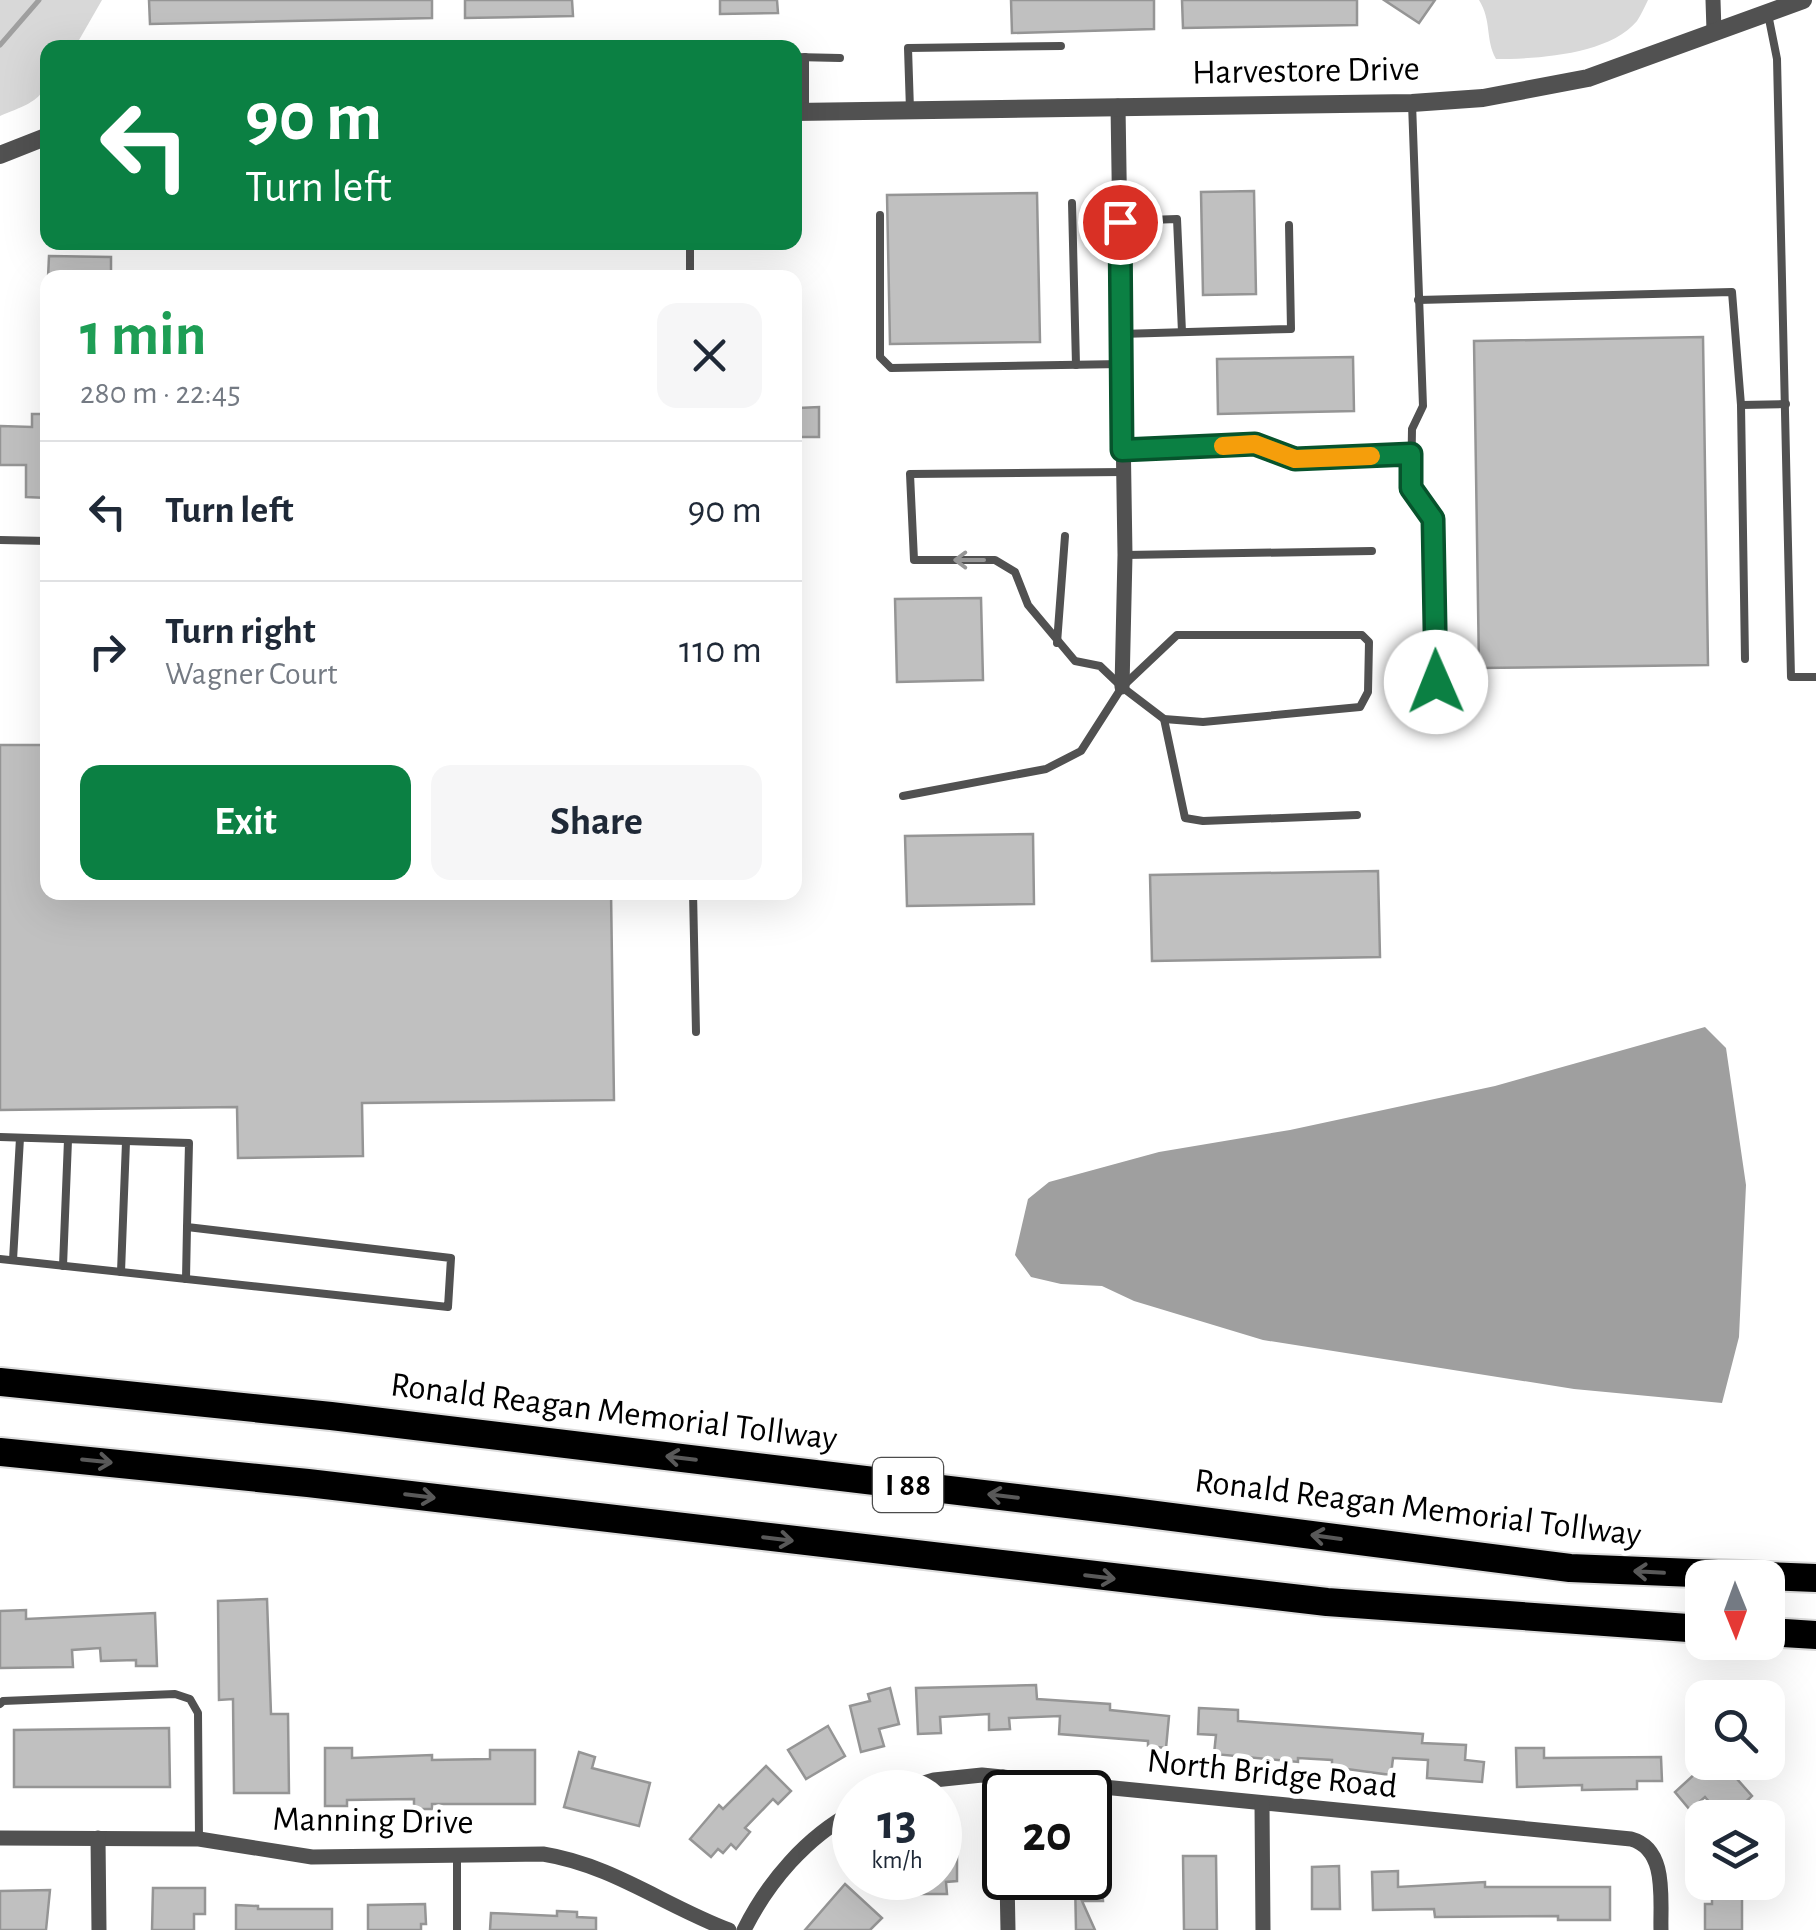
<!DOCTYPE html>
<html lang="en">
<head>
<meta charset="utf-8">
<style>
	body { margin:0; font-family:"Alegreya Sans",sans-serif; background:#f6f6f7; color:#1f2937; height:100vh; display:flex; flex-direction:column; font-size:38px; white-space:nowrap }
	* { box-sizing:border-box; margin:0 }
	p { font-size:32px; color:#747a83 }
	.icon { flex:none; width:55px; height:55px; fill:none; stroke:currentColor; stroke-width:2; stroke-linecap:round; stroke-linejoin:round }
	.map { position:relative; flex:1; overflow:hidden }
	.side { position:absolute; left:40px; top:270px; width:762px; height:630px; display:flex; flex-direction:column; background:#fff; border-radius:20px; box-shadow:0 10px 40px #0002 }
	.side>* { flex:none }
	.banner { position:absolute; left:40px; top:40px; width:762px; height:210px; border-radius:20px; box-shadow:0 10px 40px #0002; background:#0b8043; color:#fff; overflow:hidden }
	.needle { width:65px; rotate:179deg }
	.tools { position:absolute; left:1685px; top:1560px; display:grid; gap:20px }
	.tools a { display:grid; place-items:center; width:100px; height:100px; border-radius:20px; background:#fff; box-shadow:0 10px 40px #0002; font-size:50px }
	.speed { position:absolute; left:832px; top:1770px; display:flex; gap:20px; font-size:50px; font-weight:700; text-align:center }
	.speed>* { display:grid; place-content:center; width:130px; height:130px; border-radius:50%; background:#fff; box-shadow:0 10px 40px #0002; line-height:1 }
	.speed small { font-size:25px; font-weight:400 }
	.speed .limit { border:5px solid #111; border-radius:15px; background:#fff; color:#111 }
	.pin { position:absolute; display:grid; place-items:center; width:85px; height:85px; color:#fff; margin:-42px; border:5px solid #fff; border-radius:50%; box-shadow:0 2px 10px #0007 }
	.me { position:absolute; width:110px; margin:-55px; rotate:359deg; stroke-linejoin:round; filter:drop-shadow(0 0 8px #0008) }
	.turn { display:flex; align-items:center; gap:35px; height:210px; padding:0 40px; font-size:45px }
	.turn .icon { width:130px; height:130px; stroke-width:2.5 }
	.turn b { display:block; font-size:70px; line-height:85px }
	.round { display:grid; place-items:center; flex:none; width:105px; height:105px; border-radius:20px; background:#f6f6f7 }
	.headline { display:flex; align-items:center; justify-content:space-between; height:170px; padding:0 40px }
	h1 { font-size:60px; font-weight:700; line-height:75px; color:#1e9e55 }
	.button { display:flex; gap:20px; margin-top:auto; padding:20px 40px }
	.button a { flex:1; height:115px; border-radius:20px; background:#0b8043; color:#fff; font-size:40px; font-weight:700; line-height:115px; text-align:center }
	.button a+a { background:#f6f6f7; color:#1f2937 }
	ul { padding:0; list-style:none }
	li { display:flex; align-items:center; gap:30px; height:140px; padding:0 40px; border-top:2px solid #e0e1e3 }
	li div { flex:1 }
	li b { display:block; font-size:38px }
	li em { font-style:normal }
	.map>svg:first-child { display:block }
</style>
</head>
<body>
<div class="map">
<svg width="1816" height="1930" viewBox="0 0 1816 1930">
	<rect width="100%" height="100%" fill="#fff"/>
	<g fill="#d8d8d8">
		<path d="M 0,0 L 102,0 L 75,47 L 48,48 C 48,97 45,98 0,116 Z"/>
		<path d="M 1479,0 L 1648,0 C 1645,6 1641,15 1637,21 C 1609,55 1536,59 1496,59 C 1485,39 1492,21 1479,0 Z"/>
	</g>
	<path fill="#9f9f9f" d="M 1705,1027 L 1726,1048 L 1746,1185 L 1739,1337 L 1722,1403 L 1574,1389 L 1263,1340 L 1134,1301 L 1102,1286 L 1061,1284 L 1031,1277 L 1015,1255 L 1028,1199 L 1049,1182 L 1159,1152 L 1290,1130 L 1495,1086 Z"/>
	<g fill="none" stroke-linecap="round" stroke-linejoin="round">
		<path stroke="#9f9f9f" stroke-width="5" d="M 0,45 L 39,0"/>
	</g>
	<g fill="#c0c0c0" stroke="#959595" stroke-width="2.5">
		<path d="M 149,0 L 432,0 L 432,18 L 150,24 Z"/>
		<path d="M 465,0 L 572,0 L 573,16 L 465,18 Z"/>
		<path d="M 720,0 L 777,0 L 778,13 L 720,14 Z"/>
		<path d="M 1011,0 L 1154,0 L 1154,29 L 1012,33 Z"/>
		<path d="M 1182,0 L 1357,0 L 1357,25 L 1183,28 Z"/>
		<path d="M 1384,0 L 1435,0 L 1419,23 Z"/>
		<path d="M 1254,191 L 1256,294 L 1203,295 L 1201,192 Z"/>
		<path d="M 1037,193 L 1040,342 L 890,344 L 887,195 Z"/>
		<path d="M 49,256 L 111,257 L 111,278 L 48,278 Z"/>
		<path d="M 1703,337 L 1708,665 L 1479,668 L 1474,341 Z"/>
		<path d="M 1353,357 L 1354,411 L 1218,414 L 1217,359 Z"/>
		<path d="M 819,407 L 819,437 L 800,437 L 799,408 Z"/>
		<path d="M 32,414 L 48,414 L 48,498 L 26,497 L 26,465 L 0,465 L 0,426 L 32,427 Z"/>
		<path d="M 981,598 L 983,680 L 897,682 L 895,599 Z"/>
		<path d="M 0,745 L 48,745 L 48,892 L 611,892 L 614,1100 L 362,1103 L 363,1156 L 238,1158 L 237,1107 L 0,1110 Z"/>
		<path d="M 1033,834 L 1034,904 L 907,906 L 905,836 Z"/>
		<path d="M 1378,871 L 1380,957 L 1152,961 L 1150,875 Z"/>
		<path d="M 267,1599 L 271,1714 L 288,1714 L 289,1793 L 234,1793 L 233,1699 L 219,1700 L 218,1601 Z"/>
		<path d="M 26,1610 L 26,1619 L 155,1613 L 157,1666 L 136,1666 L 136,1660 L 101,1661 L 100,1648 L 72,1650 L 73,1667 L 0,1668 L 0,1611 Z"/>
		<path d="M 1036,1685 L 1037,1699 L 1110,1704 L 1110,1710 L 1169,1716 L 1166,1748 L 1148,1746 L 1148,1741 L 1059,1734 L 1060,1716 L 1009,1718 L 1010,1729 L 989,1730 L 989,1714 L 940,1717 L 941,1733 L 918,1734 L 916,1688 Z"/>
		<path d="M 890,1688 L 899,1724 L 879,1729 L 884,1746 L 861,1752 L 850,1706 L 870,1701 L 868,1694 Z"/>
		<path d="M 1199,1708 L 1238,1710 L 1238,1721 L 1423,1734 L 1422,1743 L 1466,1745 L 1465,1760 L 1484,1762 L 1482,1782 L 1427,1778 L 1428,1760 L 1393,1758 L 1391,1775 L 1332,1767 L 1332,1760 L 1298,1758 L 1298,1762 L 1214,1754 L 1216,1735 L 1198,1734 Z"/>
		<path d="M 828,1726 L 845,1756 L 806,1779 L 788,1750 Z"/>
		<path d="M 169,1728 L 170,1787 L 14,1787 L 14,1730 Z"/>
		<path d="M 325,1748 L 352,1748 L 352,1758 L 432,1755 L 432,1760 L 490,1759 L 490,1750 L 535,1750 L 535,1804 L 432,1804 L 432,1809 L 414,1809 L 414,1799 L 347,1800 L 347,1806 L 325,1806 Z"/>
		<path d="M 1516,1748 L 1544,1748 L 1544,1758 L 1661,1757 L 1662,1781 L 1637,1781 L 1637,1789 L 1582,1790 L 1582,1785 L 1517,1787 Z"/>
		<path d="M 579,1752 L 595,1757 L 592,1768 L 650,1783 L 639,1826 L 564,1807 Z"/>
		<path d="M 1708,1762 L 1722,1762 L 1752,1796 L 1729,1818 L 1723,1818 L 1705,1797 L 1690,1810 L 1675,1792 Z"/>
		<path d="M 766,1766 L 791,1791 L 778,1804 L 773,1799 L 745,1828 L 750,1832 L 736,1849 L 731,1844 L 723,1853 L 718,1849 L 711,1857 L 690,1839 L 719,1805 L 723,1809 Z"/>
		<path d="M 940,1856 L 957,1856 L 957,1881 L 946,1882 L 947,1894 L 921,1894 L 921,1878 L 940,1878 Z"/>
		<path d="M 1183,1856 L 1216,1856 L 1217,1930 L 1184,1930 Z"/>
		<path d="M 1339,1866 L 1340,1909 L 1312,1909 L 1312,1867 Z"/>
		<path d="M 1398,1871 L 1398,1887 L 1485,1882 L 1485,1887 L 1610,1887 L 1610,1920 L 1558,1920 L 1558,1916 L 1435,1917 L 1434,1909 L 1373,1910 L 1372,1872 Z"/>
		<path d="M 1075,1878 L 1102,1878 L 1103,1901 L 1082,1901 L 1095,1930 L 1076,1930 Z"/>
		<path d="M 1712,1882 L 1742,1882 L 1742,1930 L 1705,1930 L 1705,1904 L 1712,1904 Z"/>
		<path d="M 845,1884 L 882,1918 L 870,1930 L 805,1930 Z"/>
		<path d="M 153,1888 L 205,1888 L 205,1914 L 194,1914 L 194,1930 L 152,1930 Z"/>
		<path d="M 50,1890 L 46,1930 L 0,1930 L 0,1891 Z"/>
		<path d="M 425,1904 L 426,1924 L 421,1924 L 421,1930 L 368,1930 L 368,1905 Z"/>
		<path d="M 236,1905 L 258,1906 L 258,1909 L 332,1909 L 332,1930 L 236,1930 Z"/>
		<path d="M 557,1911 L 577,1912 L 577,1917 L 596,1918 L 596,1930 L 490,1930 L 491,1913 L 557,1916 Z"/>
	</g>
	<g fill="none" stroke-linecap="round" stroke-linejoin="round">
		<g stroke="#dbdbdb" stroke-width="32">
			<g id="motorway">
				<path d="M 0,1382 L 331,1416 L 1117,1510 L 1570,1568 L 1816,1578"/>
				<path d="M 0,1452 L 308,1483 L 1327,1602 L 1702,1629"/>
				<path d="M 1768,1632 L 1816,1635"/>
			</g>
		</g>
		<g stroke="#515151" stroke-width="8">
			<path d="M 1768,14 L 1777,59 L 1791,677 L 1816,677"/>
			<path d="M 795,57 L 840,58"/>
			<path d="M 805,57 L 805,112"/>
			<path d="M 1412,103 L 1423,406 L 1412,429 L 1411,489 L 1433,519 L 1436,682"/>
			<path d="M 910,110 L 908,48 L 1061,46"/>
			<path d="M 1072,203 L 1076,365"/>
			<path d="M 880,215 L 880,357 L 891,368 L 1122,364"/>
			<path d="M 1120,221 L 1177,219 L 1182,332"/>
			<path d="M 690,278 L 690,242"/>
			<path d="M 1418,300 L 1732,292 L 1741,405 L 1745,659"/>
			<path d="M 1121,334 L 1291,329 L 1289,225"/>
			<path d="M 1741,405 L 1786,404"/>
			<path d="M 1124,450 L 1255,444 L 1295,459 L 1411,455"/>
			<path d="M 0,540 L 48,541"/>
			<path d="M 1125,555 L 1372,551"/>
			<path d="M 1057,643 L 1065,536"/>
			<path d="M 1164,719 L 1185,818 L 1203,821 L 1357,815"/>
			<path d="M 903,796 L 1046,769 L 1081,751 L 1122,687 L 1177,635 L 1362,635 L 1369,642 L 1368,692 L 1360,707 L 1203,722 L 1164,719 L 1122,687 L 1100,666 L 1075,661 L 1028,605 L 1015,572 L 995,560 L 914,560 L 910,474 L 1123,472"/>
			<path d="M 693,892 L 696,1032"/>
			<path d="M 0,1137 L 189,1143 L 187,1227 L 451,1258 L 448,1307 L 0,1259"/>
			<path d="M 13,1260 L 20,1138"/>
			<path d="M 63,1266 L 68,1140"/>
			<path d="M 121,1272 L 126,1142"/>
			<path d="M 186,1279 L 187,1227"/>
			<path d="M 0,1704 L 3,1701 L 175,1694 L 190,1699 L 198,1713 L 199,1839"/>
			<path d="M 457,1854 L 457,1930"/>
		</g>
		<g stroke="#515151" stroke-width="15">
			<path d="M 1713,0 L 1714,31"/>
			<path d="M 1118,106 L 1125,555 L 1122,687"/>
			<path d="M 1003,1777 L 1005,1817"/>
			<path d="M 893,1792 L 934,1780 L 982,1775 L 1631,1839 C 1668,1849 1660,1900 1661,1930"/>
			<path d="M 1262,1804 L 1263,1930"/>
			<path d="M 0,1838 L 199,1839 L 312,1857 L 543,1854 C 612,1865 665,1906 729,1930"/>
			<path d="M 98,1838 L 99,1930"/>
			<path d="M 1007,1878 L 1008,1930"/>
			<path d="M 744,1930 C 768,1882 806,1837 855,1811"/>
		</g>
		<g stroke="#515151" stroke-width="18">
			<path d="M 795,112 L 1412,103 L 1483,98 L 1588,78 L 1803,0"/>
			<path d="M 0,155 L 48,136"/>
		</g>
		<use href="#motorway" stroke="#000" stroke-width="28"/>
	</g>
	<defs><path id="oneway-shaft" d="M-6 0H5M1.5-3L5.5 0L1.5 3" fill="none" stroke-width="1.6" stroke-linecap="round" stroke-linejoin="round" transform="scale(2.5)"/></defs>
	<use stroke="#979797" href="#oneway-shaft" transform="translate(969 560) rotate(-180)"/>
	<g stroke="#595959">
		<use href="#oneway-shaft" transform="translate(681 1458) rotate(-173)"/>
		<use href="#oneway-shaft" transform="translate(97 1461) rotate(6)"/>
		<use href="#oneway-shaft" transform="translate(420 1496) rotate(7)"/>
		<use href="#oneway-shaft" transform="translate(1003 1496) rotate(-173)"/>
		<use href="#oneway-shaft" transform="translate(1326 1537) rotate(-172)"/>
		<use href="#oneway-shaft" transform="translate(778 1539) rotate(7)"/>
		<use href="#oneway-shaft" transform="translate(1649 1572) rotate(-177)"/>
		<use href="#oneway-shaft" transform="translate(1100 1577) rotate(7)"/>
	</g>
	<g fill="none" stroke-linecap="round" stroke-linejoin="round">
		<g stroke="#07532c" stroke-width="25">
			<path id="route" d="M 1120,222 L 1122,450 L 1255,444 L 1295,459 L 1411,454 L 1411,488 L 1433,519 L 1436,682"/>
		</g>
		<use href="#route" stroke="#0b8043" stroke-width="18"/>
		<path stroke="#f59e0b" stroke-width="18" d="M 1223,446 L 1255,444 L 1295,459 L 1371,456"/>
	</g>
	<g text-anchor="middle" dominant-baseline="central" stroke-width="10" stroke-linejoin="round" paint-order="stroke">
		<rect fill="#fff" stroke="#4c4c4c" stroke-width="2.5" x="873" y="1458" width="70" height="54" rx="8"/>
		<g font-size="32" font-weight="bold" fill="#000">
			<text x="908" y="1485">I 88</text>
		</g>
		<g font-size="35" fill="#000" stroke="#fff">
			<text transform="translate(1306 71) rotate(-1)">Harvestore Drive</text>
			<text transform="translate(614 1412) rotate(7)">Ronald Reagan Memorial Tollway</text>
			<text transform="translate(1418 1508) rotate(7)">Ronald Reagan Memorial Tollway</text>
			<text transform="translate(1272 1774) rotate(6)">North Bridge Road</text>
			<text transform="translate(373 1821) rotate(1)">Manning Drive</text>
		</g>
	</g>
</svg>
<div class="tools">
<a><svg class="needle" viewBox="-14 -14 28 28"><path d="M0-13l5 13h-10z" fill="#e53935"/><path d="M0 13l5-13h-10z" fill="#747a83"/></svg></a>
<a><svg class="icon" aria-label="search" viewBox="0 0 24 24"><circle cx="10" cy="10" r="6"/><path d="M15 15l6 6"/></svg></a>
<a><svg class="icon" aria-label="layers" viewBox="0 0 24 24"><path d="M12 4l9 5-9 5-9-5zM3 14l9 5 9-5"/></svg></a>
</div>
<div class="speed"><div>13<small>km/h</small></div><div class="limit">20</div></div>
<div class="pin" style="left:1120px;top:222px;background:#d93025"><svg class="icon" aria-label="arrive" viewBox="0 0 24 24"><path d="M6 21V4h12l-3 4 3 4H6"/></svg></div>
<svg class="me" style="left:1436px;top:682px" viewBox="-20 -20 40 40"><circle r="19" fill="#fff"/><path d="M0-13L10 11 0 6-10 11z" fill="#0b8043"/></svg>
<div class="banner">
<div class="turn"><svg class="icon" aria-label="left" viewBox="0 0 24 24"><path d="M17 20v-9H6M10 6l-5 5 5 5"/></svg><div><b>90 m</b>Turn left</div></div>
</div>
<section class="side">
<div class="headline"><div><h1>1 min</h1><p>280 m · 22:45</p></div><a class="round"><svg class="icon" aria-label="close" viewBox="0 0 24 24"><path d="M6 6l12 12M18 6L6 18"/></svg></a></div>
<ul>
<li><svg class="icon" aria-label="left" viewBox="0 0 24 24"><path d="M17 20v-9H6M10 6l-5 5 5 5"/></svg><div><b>Turn left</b></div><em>90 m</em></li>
<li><svg class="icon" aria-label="right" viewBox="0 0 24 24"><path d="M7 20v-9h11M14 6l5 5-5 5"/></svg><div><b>Turn right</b><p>Wagner Court</p></div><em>110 m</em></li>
</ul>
<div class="button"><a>Exit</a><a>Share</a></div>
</section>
</div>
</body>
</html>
